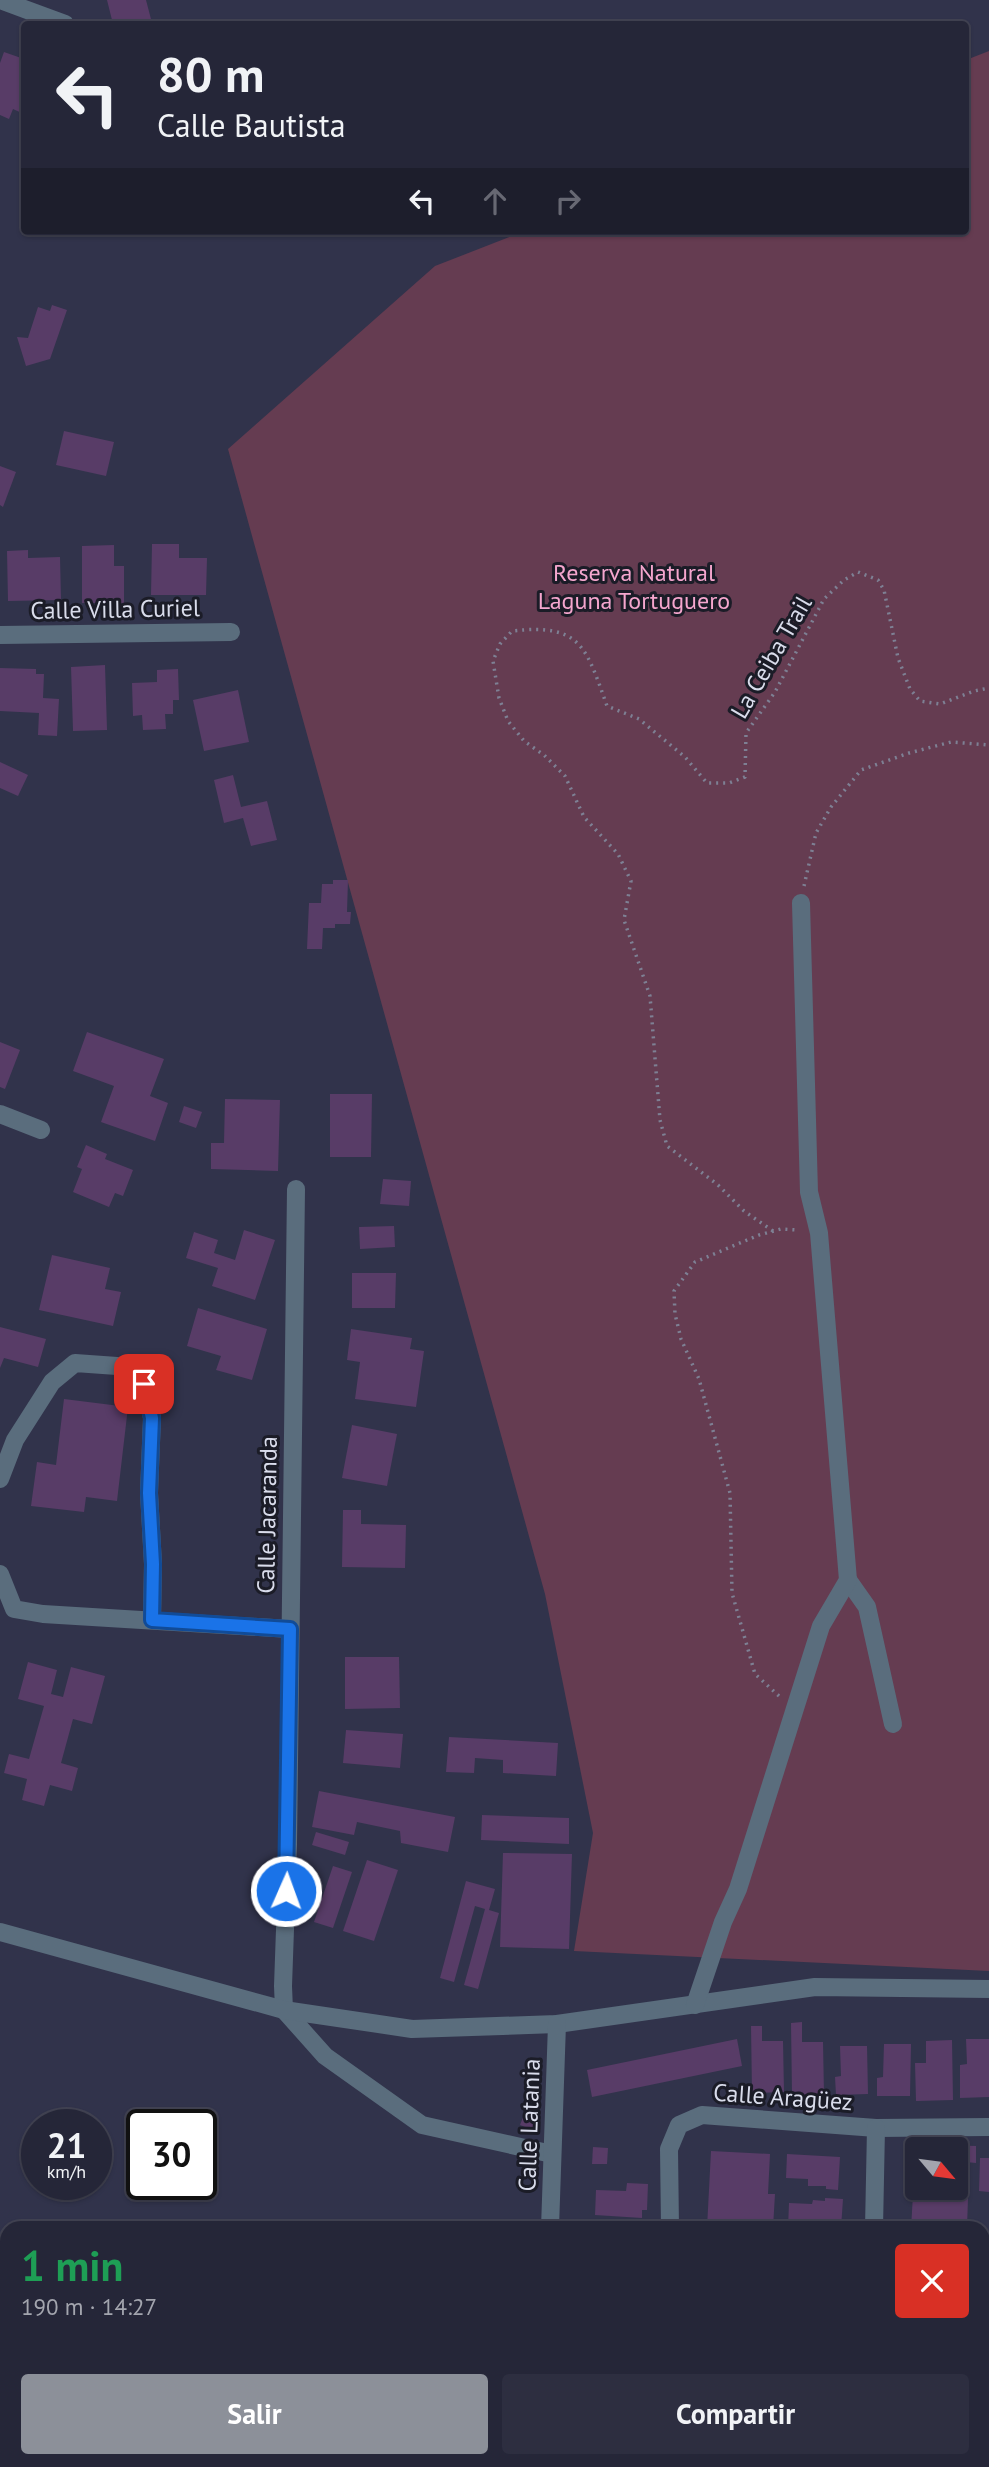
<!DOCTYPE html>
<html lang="es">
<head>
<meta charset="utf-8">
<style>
	body { margin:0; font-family:"PT Sans",sans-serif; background:#2d2e40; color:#f1f3f6; height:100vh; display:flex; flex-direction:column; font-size:26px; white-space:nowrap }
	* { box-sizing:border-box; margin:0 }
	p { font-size:23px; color:#a3a5ae }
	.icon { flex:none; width:38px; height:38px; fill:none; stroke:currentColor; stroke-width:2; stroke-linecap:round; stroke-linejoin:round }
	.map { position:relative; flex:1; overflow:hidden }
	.drawer { position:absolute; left:0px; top:2221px; width:990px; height:247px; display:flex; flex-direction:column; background:#252638; border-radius:21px 21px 0 0; box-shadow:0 2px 5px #0004,0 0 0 2px #424353 }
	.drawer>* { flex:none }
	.banner { position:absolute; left:21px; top:21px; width:948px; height:214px; border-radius:7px; box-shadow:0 2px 5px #0004,0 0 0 2px #424353; background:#252638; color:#f1f3f6; overflow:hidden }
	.needle { width:46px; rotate:119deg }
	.controls { position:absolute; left:905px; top:2137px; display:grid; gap:14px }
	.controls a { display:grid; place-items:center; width:63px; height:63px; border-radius:7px; background:#252638; box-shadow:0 2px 5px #0004,0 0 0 2px #424353; font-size:35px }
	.speed { position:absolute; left:21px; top:2109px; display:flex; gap:14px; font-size:35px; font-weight:700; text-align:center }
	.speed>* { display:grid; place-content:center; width:91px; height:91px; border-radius:50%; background:#252638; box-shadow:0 2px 5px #0004,0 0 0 2px #424353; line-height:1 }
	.speed small { font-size:18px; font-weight:400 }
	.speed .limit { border:4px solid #111; border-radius:10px; background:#fff; color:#111 }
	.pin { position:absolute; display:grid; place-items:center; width:60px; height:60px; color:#fff; margin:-30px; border-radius:14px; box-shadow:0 4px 10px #0006 }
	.me { position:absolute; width:77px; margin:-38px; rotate:2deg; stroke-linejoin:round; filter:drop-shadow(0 0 5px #0008) }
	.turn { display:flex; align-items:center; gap:24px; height:147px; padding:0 21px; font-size:32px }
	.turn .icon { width:91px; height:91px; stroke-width:2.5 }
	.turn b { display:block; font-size:49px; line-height:60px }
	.lanes { display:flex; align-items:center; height:66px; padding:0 21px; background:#0003; justify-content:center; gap:35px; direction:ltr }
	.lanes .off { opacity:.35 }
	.round { display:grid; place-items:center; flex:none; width:74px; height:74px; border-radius:7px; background:#2d2e40 }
	.headline { display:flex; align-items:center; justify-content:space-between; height:119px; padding:0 21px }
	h1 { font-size:42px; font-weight:600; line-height:52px; color:#1e9e55 }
	.primary-button { display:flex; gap:14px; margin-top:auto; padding:14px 21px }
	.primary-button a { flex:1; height:80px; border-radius:7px; background:#8c9099; color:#fff; font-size:28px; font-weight:600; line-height:80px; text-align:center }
	.primary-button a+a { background:#2d2e40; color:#f1f3f6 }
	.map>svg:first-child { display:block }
</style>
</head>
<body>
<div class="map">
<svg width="989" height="2467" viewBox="0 0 989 2467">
	<rect width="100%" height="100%" fill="#31334b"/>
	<path fill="#653c51" d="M 989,51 L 989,1971 L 574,1951 L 593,1833 L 545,1594 L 228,449 L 435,266 L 525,231 L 966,231 L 966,60 Z"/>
	<g fill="#583c67">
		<path d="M 107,0 L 146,0 L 152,23 L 113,24 Z"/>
		<path d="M 4,52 L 24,59 L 24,114 L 13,109 L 9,119 L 0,115 L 0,63 Z"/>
		<path d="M 52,305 L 67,310 L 50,359 L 26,366 L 17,337 L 28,338 L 38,307 L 50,311 Z"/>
		<path d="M 64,431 L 114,442 L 106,476 L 56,465 Z"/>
		<path d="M 0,466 L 16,472 L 3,507 L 0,505 Z"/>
		<path d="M 152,544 L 179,544 L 179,558 L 207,558 L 206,595 L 151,595 Z"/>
		<path d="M 114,545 L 114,566 L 124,566 L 124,603 L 82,603 L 82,546 Z"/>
		<path d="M 28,550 L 28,558 L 60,557 L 61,600 L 8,601 L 7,551 Z"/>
		<path d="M 105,665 L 107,730 L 73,731 L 71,667 Z"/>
		<path d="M 0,668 L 36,669 L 36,674 L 44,674 L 43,698 L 59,699 L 57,736 L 38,735 L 39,713 L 0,711 Z"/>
		<path d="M 178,669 L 179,700 L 173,700 L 173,714 L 165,714 L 166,729 L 143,730 L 142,715 L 133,716 L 132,683 L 157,682 L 157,670 Z"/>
		<path d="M 238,690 L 249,742 L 204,751 L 193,700 Z"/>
		<path d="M 0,762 L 28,775 L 18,796 L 0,788 Z"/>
		<path d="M 233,775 L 241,807 L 267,801 L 277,840 L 251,846 L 243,818 L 224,823 L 214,780 Z"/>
		<path d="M 333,880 L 348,880 L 347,912 L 351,912 L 350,924 L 335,924 L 335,928 L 323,928 L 322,949 L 307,949 L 309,903 L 321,903 L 322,884 L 333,884 Z"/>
		<path d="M 87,1032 L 164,1059 L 150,1096 L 168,1103 L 155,1141 L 101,1122 L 114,1086 L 73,1071 Z"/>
		<path d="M 0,1042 L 20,1050 L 5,1089 L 0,1087 Z"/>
		<path d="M 330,1094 L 372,1094 L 371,1157 L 330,1157 Z"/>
		<path d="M 225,1099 L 280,1100 L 278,1171 L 211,1169 L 211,1143 L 224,1143 Z"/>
		<path d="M 184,1106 L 202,1112 L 196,1128 L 179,1122 Z"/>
		<path d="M 86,1145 L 107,1154 L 105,1159 L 133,1170 L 123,1196 L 115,1193 L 109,1207 L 73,1192 L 82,1169 L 77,1167 Z"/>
		<path d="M 383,1179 L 411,1181 L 409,1206 L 380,1204 Z"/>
		<path d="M 394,1226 L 395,1247 L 360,1249 L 359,1227 Z"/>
		<path d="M 244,1230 L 275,1240 L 255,1300 L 212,1286 L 218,1268 L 186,1258 L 194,1232 L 218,1240 L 214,1253 L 235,1260 Z"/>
		<path d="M 52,1255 L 110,1268 L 105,1289 L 121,1292 L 113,1326 L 39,1310 Z"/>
		<path d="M 352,1273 L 396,1273 L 395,1308 L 352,1308 Z"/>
		<path d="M 198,1308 L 267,1329 L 252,1380 L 216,1370 L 221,1356 L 187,1346 Z"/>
		<path d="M 0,1327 L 46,1339 L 38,1367 L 4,1358 L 0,1368 Z"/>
		<path d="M 351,1329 L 412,1338 L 410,1349 L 424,1351 L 416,1407 L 355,1399 L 360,1362 L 347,1360 Z"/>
		<path d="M 64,1399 L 128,1407 L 117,1501 L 86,1497 L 84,1512 L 31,1506 L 37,1462 L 56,1465 Z"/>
		<path d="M 352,1425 L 397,1434 L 387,1486 L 342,1478 Z"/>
		<path d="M 343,1510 L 361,1510 L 361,1524 L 406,1525 L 405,1568 L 342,1567 Z"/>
		<path d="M 345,1657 L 399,1657 L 400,1708 L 345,1709 Z"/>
		<path d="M 28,1662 L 57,1670 L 51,1694 L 63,1697 L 71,1667 L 105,1676 L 92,1724 L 73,1719 L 61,1763 L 78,1768 L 72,1791 L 50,1785 L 44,1806 L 22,1800 L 27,1779 L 4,1773 L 9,1754 L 29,1759 L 44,1706 L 18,1699 Z"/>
		<path d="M 346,1730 L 403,1734 L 400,1768 L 343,1763 Z"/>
		<path d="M 449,1737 L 558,1743 L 556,1776 L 503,1773 L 503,1760 L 475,1758 L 474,1773 L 446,1772 Z"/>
		<path d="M 319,1791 L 455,1817 L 448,1852 L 401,1843 L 400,1831 L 357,1822 L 354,1835 L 312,1827 Z"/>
		<path d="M 482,1815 L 569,1818 L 569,1844 L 481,1840 Z"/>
		<path d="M 316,1832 L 349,1842 L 345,1855 L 312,1845 Z"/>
		<path d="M 503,1853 L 572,1854 L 569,1949 L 500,1947 Z"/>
		<path d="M 367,1860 L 398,1870 L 374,1941 L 343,1931 Z"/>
		<path d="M 333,1866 L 352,1872 L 333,1928 L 314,1922 Z"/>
		<path d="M 466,1881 L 495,1889 L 489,1910 L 499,1913 L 478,1989 L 464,1985 L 485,1909 L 475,1906 L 454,1982 L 440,1978 Z"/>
		<path d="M 802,2022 L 802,2042 L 823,2042 L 824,2094 L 792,2095 L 791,2023 Z"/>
		<path d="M 751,2026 L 762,2026 L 762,2041 L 783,2041 L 784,2092 L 752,2093 Z"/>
		<path d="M 737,2039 L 742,2066 L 592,2097 L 587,2070 Z"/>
		<path d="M 966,2039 L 989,2039 L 989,2097 L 960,2098 L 960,2065 L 967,2064 Z"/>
		<path d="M 952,2040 L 953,2100 L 916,2101 L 915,2063 L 926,2063 L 926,2041 Z"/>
		<path d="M 884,2044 L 911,2044 L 910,2096 L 877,2096 L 877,2078 L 883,2077 Z"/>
		<path d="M 840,2046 L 867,2046 L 868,2094 L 836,2095 L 835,2077 L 841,2076 Z"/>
		<path d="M 525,2112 L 538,2117 L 533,2130 L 520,2125 Z"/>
		<path d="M 913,2144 L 976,2146 L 976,2163 L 966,2162 L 966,2181 L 956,2180 L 956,2149 L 917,2149 L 917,2188 L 946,2188 L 945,2191 L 929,2190 L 929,2195 L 912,2194 Z"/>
		<path d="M 593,2147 L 608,2148 L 607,2164 L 592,2164 Z"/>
		<path d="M 711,2151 L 770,2154 L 768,2194 L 775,2194 L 773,2228 L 707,2228 Z"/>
		<path d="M 787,2154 L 840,2157 L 838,2190 L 826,2189 L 826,2186 L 808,2186 L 808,2179 L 786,2178 Z"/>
		<path d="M 980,2158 L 989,2158 L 989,2192 L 979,2191 Z"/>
		<path d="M 627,2183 L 648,2184 L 647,2210 L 642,2210 L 642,2218 L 595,2215 L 596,2190 L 626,2191 Z"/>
		<path d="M 913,2195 L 968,2198 L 967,2228 L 911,2228 Z"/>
		<path d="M 825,2198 L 843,2199 L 841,2228 L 788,2228 L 789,2203 L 812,2204 L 813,2200 L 825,2201 Z"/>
		<path d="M 582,2223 L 647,2225 L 647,2228 L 582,2228 Z"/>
		<path d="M 984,2279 L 989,2280 L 989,2314 L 984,2313 Z"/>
		<path d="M 0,2428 L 7,2429 L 7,2460 L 16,2460 L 15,2463 L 0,2462 Z"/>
		<rect x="440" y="2460" width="67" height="7"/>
		<path d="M 583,2460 L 631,2460 L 630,2467 L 582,2467 Z"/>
		<path d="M 705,2460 L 753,2460 L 752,2467 L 705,2467 Z"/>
		<path d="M 778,2460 L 832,2460 L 832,2467 L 777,2467 Z"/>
		<rect x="906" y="2460" width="48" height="7"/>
	</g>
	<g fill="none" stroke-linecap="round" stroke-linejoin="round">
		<g stroke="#7e8094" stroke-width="3.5" stroke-dasharray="2 5" stroke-linecap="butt">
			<path d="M 804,886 L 816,833 L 831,807 L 861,770 L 909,753 L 951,742 L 989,745"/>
			<path d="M 773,1231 L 744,1211 L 718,1185 L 667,1146 L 660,1120 L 650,996 L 624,920 L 631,881 L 618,854 L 584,817 L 565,776 L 544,755 L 524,741 L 508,721 L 499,698 L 493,661 L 500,644 L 512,631 C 581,623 586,647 607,706 L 639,719 L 685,757 L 707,783 L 729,783 L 745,777 L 746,733 L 775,692 L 824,599 L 844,580 L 858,572 L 878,580 L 884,590 L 898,658 L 910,689 L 920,701 L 940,704 L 974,691 L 989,688"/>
			<path d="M 779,1696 L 755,1674 L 732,1593 L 730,1493 L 699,1379 L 681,1339 L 675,1314 L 674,1291 L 695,1262 L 759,1235 L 781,1229 L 798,1230"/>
		</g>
		<g stroke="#5a6d7d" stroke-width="18">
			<path d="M 0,0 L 65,24"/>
			<path d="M 0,635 L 231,632"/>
			<path d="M 0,1114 L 41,1130"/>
			<path d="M 296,1189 L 288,1844 L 283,1986 L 284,2010 L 325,2056 L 422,2125 L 552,2154"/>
			<path d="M 0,1479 L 15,1440 L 52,1382 L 75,1363 L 117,1366 L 144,1384 L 152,1418 L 149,1493 L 153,1564 L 152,1620"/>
			<path d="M 0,1574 L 14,1609 L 43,1614 L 290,1629"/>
			<path d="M 848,1580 L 867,1607 L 893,1724"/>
			<path d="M 0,1932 L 284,2010 L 412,2029 L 557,2024 L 815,1987 L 989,1989"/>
			<path d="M 695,2005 L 723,1922 L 738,1889 L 821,1626 L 848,1580 L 819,1233 L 809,1192 L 801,903"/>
			<path d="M 550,2228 L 557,2024"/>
			<path d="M 670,2228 L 669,2149 L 679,2125 L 702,2115 L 876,2128 L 989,2127"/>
			<path d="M 874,2228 L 876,2128"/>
			<path d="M 545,2467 L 545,2460"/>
			<path d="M 665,2467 L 666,2460"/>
			<path d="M 869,2467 L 869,2460"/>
		</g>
	</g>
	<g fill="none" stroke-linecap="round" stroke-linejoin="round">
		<g stroke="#114b97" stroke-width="18">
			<path id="route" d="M 144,1384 L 152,1418 L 149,1493 L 153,1564 L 152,1620 L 290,1629 L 286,1891"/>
		</g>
		<use href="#route" stroke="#1a73e8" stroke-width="12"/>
	</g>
	<g text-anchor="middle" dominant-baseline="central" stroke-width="6" stroke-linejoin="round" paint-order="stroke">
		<g font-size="24" fill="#f5a6ce" stroke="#1b1c27">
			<text x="634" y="572">Reserva Natural<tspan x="634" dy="28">Laguna Tortuguero</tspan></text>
		</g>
		<g font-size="24" fill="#d9dceb" stroke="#1b1c27">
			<text transform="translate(115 609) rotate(-1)">Calle Villa Curiel</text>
			<text transform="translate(771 657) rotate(-60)">La Ceiba Trail</text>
			<text transform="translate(267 1515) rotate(-89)">Calle Jacaranda</text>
			<text transform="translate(783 2097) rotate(4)">Calle Aragüez</text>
			<text transform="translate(529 2125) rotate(-88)">Calle Latania</text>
		</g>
	</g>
</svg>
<div class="controls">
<a><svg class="needle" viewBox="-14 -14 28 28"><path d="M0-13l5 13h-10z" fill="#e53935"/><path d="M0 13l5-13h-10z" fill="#a3a5ae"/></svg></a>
</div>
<div class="speed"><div>21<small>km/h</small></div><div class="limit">30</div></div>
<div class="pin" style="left:144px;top:1384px;background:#d93025"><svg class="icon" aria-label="arrive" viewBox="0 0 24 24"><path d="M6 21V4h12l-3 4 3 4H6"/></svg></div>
<svg class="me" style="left:286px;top:1891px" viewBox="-20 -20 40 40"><circle r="17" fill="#1a73e8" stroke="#fff" stroke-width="3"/><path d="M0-11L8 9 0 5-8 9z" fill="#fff"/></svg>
<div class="banner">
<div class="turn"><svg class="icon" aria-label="left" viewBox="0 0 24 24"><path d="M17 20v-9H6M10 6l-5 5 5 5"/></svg><div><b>80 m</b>Calle Bautista</div></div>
<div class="lanes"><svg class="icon" aria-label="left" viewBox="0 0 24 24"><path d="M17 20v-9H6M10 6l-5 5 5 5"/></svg><svg class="icon off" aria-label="ahead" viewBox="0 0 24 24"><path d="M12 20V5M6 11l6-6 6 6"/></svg><svg class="icon off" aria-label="right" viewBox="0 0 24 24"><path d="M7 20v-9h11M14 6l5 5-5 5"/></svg></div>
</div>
<section class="drawer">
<div class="headline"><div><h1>1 min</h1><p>190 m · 14:27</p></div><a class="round" style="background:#d93025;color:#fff"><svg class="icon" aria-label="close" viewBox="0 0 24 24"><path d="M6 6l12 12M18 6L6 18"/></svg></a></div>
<div class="primary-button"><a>Salir</a><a>Compartir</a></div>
</section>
</div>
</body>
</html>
